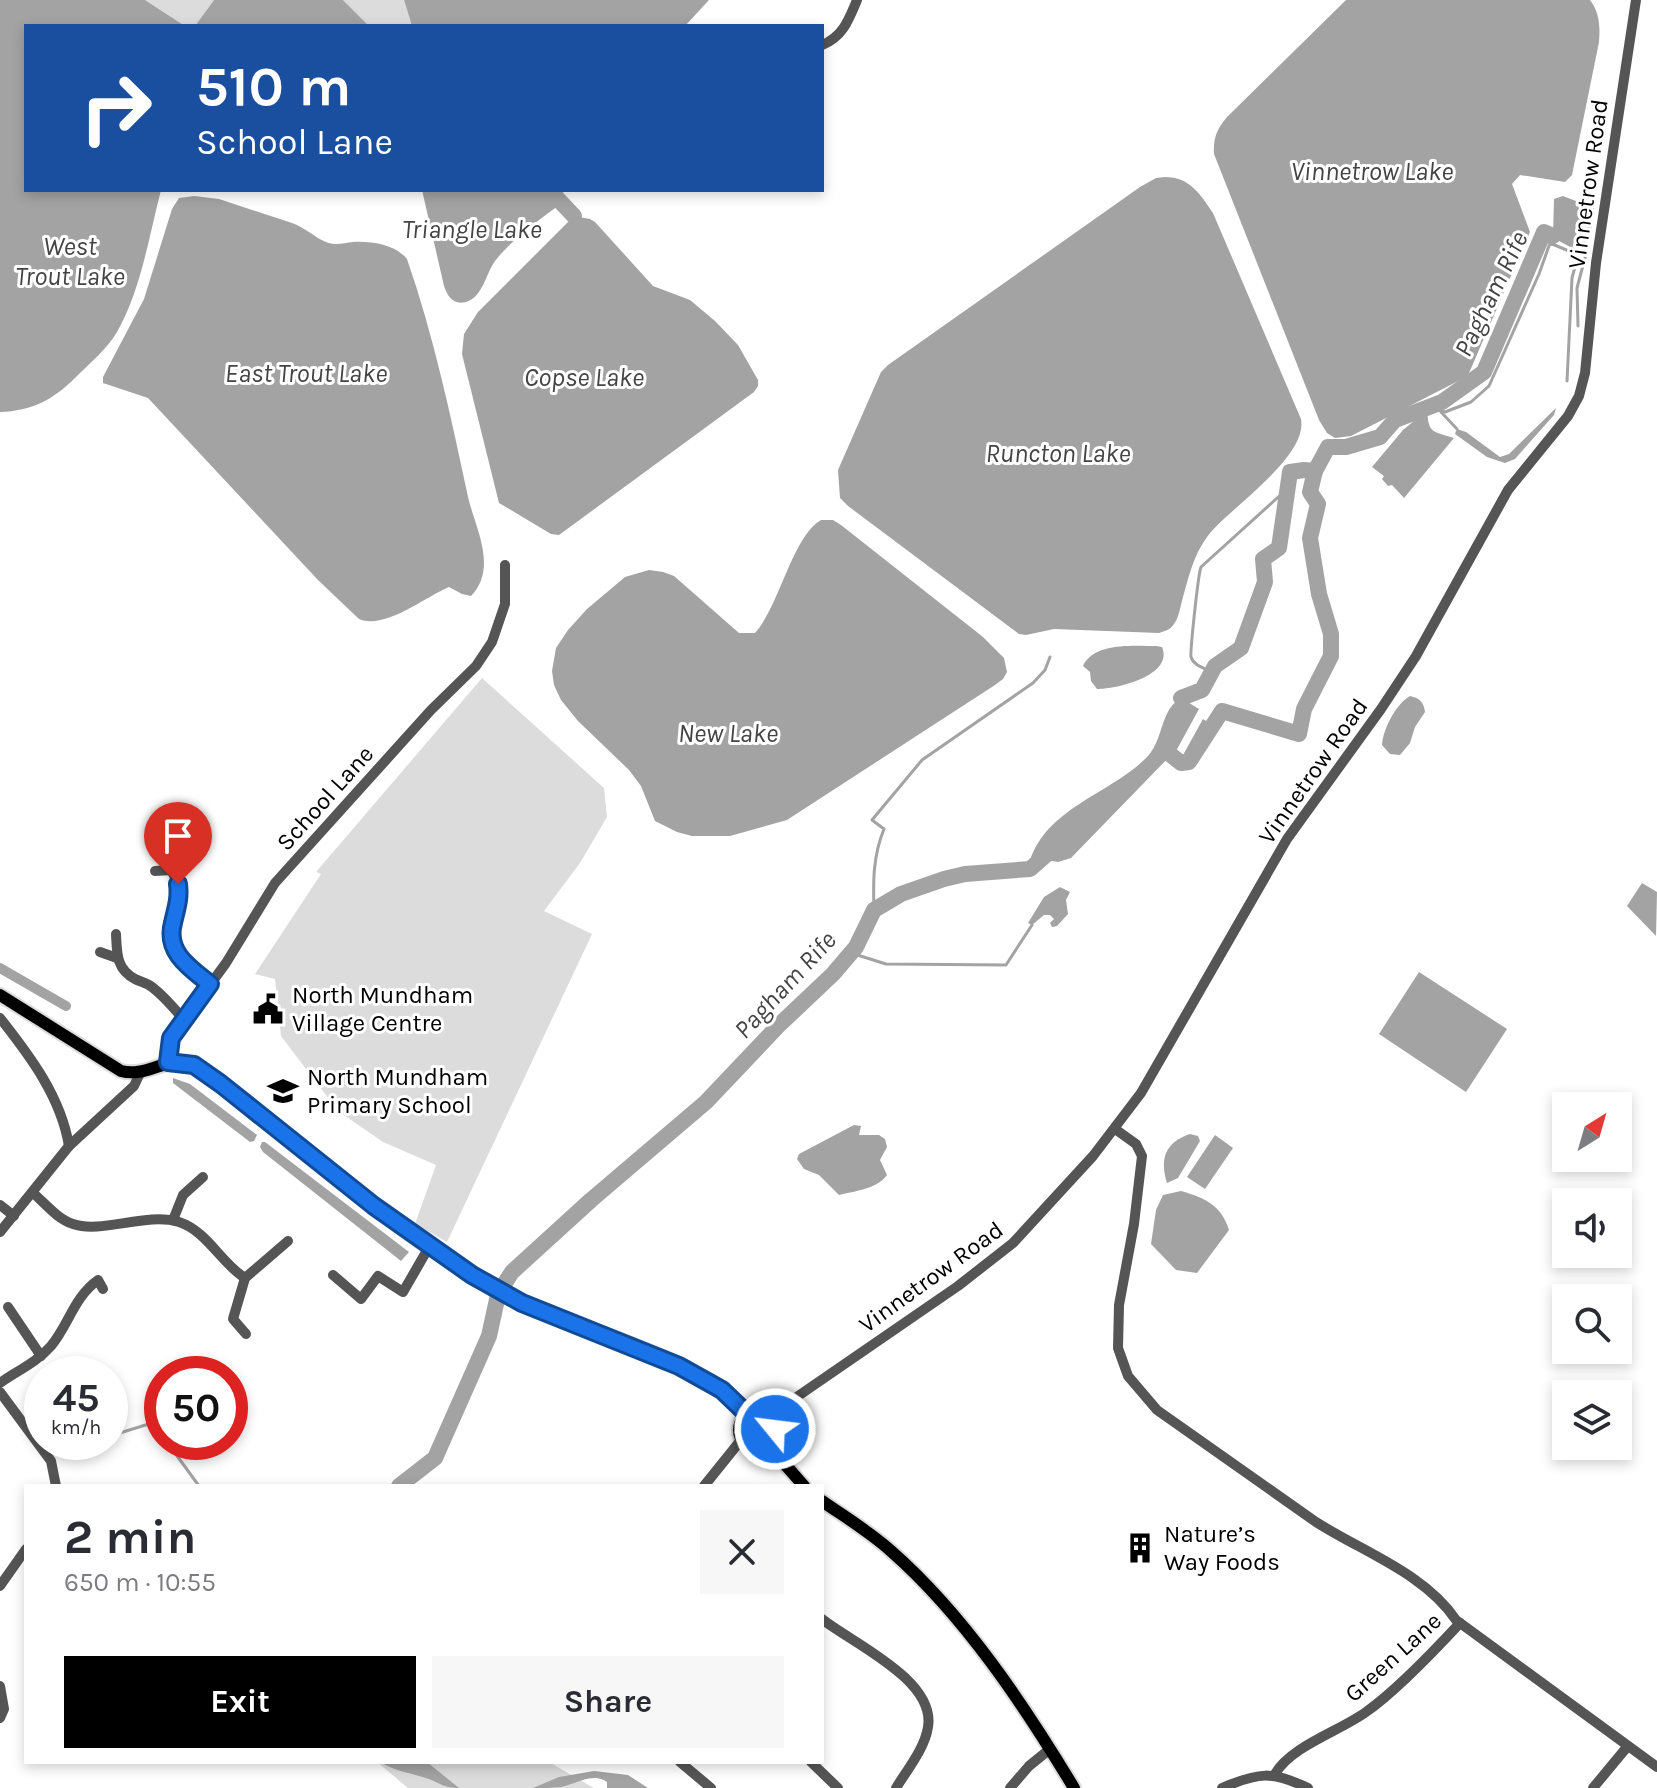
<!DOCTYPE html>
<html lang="en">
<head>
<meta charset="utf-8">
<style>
	body { margin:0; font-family:Karla,sans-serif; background:#f7f7f7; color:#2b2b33; height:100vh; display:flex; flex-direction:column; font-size:30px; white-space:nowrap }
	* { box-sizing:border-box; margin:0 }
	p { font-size:26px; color:#7c7c81 }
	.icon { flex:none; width:44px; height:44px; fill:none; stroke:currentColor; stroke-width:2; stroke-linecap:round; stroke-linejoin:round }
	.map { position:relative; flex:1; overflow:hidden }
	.details { position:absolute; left:24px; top:1484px; width:800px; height:280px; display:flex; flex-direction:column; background:#fff; border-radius:0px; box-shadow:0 4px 12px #0003 }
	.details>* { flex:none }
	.guide { position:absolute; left:24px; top:24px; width:800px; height:168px; border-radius:0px; box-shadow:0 4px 12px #0003; background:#1a4fa0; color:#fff; overflow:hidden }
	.needle { width:52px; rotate:37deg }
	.controls { position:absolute; left:1552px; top:1092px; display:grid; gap:16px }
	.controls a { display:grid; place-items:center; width:80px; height:80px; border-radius:0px; background:#fff; box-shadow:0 4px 12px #0003; font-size:40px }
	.speed { position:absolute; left:24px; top:1356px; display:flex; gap:16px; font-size:40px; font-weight:700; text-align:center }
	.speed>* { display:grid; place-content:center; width:104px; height:104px; border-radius:50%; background:#fff; box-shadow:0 4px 12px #0003; line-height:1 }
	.speed small { font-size:20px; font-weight:400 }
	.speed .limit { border:12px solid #d22; background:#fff; color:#111 }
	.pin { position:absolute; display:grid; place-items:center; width:68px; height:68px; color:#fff; margin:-82px -34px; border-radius:50% 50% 50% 0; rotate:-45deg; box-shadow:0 0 8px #0007 }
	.pin .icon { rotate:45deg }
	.me { position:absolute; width:88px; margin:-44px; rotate:299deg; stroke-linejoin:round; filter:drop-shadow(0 0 6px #0008) }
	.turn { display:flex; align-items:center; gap:28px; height:168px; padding:0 40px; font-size:36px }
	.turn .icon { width:104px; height:104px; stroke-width:2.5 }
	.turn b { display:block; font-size:56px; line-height:68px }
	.round { display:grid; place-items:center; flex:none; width:84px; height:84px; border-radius:0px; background:#f7f7f7 }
	.headline { display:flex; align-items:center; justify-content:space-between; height:136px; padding:0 40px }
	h1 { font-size:48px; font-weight:700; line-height:60px }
	.primary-button { display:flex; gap:16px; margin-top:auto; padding:16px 40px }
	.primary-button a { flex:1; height:92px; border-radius:0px; background:#000; color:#fff; font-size:32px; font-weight:700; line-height:92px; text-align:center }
	.primary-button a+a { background:#f7f7f7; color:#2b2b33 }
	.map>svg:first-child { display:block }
</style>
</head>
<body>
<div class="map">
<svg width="1657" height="1788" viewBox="0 0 1657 1788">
	<rect width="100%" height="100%" fill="#fff"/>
	<g fill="#dcdcdc">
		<path d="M 145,0 L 214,0 L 195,26 L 185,26 Z"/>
		<path d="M 343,0 L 404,0 L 412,26 L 369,26 Z"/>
		<path d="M 482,678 L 604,788 L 607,817 L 580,863 L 544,911 L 592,934 L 447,1242 L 415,1224 L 436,1165 L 383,1142 L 338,1111 L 281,1036 L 275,979 L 255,974 L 321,874 L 316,872 Z"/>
		<path d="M 377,1762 L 549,1762 L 594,1788 L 408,1788 Z"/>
	</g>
	<g fill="#a3a3a3">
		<path d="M 0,0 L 145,0 L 185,26 L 26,26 L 26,190 L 161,190 C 149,236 141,290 117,332 C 107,349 90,363 76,377 C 53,400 32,411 0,412 Z"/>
		<path d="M 214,0 L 343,0 L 369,26 L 195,26 Z"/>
		<path d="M 404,0 L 709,0 L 685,26 L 412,26 Z"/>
		<path d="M 1346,0 L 1590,0 C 1600,13 1600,27 1599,42 L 1572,175 L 1565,182 L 1520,175 L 1512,184 L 1530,232 L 1469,373 L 1464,378 L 1351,436 L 1335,438 L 1327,433 L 1319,420 L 1214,154 C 1213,138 1217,129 1227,117 Z"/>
		<path d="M 1165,177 C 1190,177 1200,194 1213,213 L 1301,419 C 1308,456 1233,506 1211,532 C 1194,552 1189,576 1182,601 C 1180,608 1179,617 1174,624 C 1170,630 1165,631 1159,633 L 1054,629 L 1026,635 L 1019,634 L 848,506 L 840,498 L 838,470 L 881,372 L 888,365 L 1140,187 L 1156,178 Z"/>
		<path d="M 422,190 L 557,190 L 563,199 L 562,203 C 539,220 512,239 495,261 C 486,273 483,297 466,302 C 453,305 448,297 444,286 Z"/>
		<path d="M 194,196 L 219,199 L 292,223 C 306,228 314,237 326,242 C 335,246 344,243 353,242 C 370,241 395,244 407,259 C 434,337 451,417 468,497 C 473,518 484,541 484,563 C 484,575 480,587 471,596 L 462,594 L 449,587 C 425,597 385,630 359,619 L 318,580 L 148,398 L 103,383 L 103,377 L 144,299 L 172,209 L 179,198 Z"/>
		<path d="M 1563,196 L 1594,208 L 1590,238 L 1578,249 L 1553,236 L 1554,199 Z"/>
		<path d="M 574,216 L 590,219 L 595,222 L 653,286 L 690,300 L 715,321 L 738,345 L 758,380 L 758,386 L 754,392 L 559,535 L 551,534 L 499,503 L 462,354 L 464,334 L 478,312 Z"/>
		<path d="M 1427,407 C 1428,433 1431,431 1454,438 L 1404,498 L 1392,485 L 1388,486 L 1382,479 L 1384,476 L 1372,467 L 1403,430 L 1420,416 L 1416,411 Z"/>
		<path d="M 1556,408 L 1554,415 L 1515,459 L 1505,463 L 1487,457 L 1455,434 L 1457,429 L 1466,432 L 1500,457 L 1509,454 Z"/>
		<path d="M 821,520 L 833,520 L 841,525 L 983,637 L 1004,658 L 1007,672 L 1003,679 L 995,685 L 787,820 L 730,836 L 692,836 L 677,832 L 655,821 L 641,786 L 629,770 L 578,721 L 561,700 L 554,685 L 552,671 L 556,648 L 568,630 L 587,609 L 625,577 L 649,570 L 663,572 L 674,576 L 739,633 L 755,633 C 780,605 792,537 821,520 Z"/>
		<path d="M 1156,646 L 1162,647 C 1174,675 1118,689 1097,689 L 1091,681 L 1090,672 L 1083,666 C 1094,642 1133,646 1156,646 Z"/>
		<path d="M 1410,696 C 1420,698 1424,703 1425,712 L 1415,727 L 1410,743 L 1400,755 L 1390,754 L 1382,745 C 1383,729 1396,704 1410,696 Z"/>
		<path d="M 1181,698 L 1199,709 L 1176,751 L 1183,755 L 1203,719 L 1212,725 L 1189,762 L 1181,763 L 1171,755 L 1071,858 L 1058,862 L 1041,859 L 1035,864 L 1030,861 C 1047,807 1113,793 1148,756 C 1164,738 1160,710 1181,698 Z"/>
		<path d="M 1642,883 L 1657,892 L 1656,936 L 1627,906 Z"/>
		<path d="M 1060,887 L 1070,892 L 1066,900 L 1068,914 L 1057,926 L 1052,927 L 1050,923 L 1054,919 L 1050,915 L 1044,915 L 1032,925 L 1028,923 L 1044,897 Z"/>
		<path d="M 1419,972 L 1507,1029 L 1466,1092 L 1379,1034 Z"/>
		<path d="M 173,1078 L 190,1084 L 257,1135 L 254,1141 L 250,1142 L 173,1083 Z"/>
		<path d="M 854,1125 L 861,1126 L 859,1135 L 879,1135 L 885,1139 L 887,1147 L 880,1160 L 887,1175 C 877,1189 855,1191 839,1195 L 819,1175 L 804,1169 L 797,1159 L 799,1154 Z"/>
		<path d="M 1190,1134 L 1198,1136 L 1200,1141 L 1178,1178 L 1167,1183 C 1159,1158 1166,1142 1190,1134 Z"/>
		<path d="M 1215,1135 L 1233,1148 L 1205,1189 L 1187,1177 Z"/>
		<path d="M 262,1142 L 265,1142 L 409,1252 L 401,1261 L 263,1152 L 260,1147 Z"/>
		<path d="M 1181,1191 C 1205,1198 1221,1205 1229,1230 L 1197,1273 L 1176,1270 L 1151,1244 L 1156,1210 L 1163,1195 Z"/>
		<path d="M 380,1762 L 427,1762 L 459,1788 C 445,1788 441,1784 429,1779 C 412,1773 396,1772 380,1762 Z"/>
		<path d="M 594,1771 L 628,1775 L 648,1788 L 607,1788 L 607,1782 C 592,1772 577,1784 561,1787 C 552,1788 542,1788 533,1788 L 559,1777 Z"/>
	</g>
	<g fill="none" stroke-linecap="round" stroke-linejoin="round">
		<g stroke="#a3a3a3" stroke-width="3">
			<path d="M 1553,236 L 1586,254 L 1577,288 L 1578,326"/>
			<path d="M 1427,407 L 1445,412 L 1471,402 L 1489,386 L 1539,274 L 1550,243 L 1578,255 L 1572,278 L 1567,381"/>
			<path d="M 1441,412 L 1457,429"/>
			<path d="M 1212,672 C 1204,668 1194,666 1191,657 C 1190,652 1198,575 1201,567 L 1286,490"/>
			<path d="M 874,910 C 873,881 873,856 884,829 L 872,820 L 922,760 L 1033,683 L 1045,670 L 1050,657"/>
			<path d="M 851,953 L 886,964 L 1006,965 L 1032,925"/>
			<path d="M 110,1436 L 152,1423 L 162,1436"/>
			<path d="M 167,1442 L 199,1486"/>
			<path d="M 59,1451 L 89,1442"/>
		</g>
		<path stroke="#a3a3a3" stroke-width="10" d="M 0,968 L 66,1006"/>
		<g stroke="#a3a3a3" stroke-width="16">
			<path d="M 554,190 L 556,197 L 574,216"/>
			<path d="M 1181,698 L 1202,690 L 1215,666 L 1241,648 L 1265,582 L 1263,559 L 1279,548 L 1290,472 L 1304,470 L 1315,471 L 1328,447 L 1346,447 L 1380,437 L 1395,420 L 1442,402 L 1484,372 L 1544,232 L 1553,236"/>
			<path d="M 1166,751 L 1181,763 L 1189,762 L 1222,711 L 1299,734 L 1304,709 L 1331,656 L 1331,634 L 1319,594 L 1310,538 L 1318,504 L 1310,492 L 1315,471"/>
			<path d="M 503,1286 L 512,1272 L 591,1200 L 706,1102 L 778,1026 L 833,974 L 856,947 L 874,910 L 901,894 L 944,879 L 965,874 L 1030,869 L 1054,848"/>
			<path d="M 399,1486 L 435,1458 L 489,1336 L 498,1295"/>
		</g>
		<g stroke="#dbdbdb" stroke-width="16">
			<g id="major">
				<path d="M 0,995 L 121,1071 C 148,1078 165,1055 194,1065 C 303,1142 399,1243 520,1302 C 582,1331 708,1359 747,1414"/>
				<circle cx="757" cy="1430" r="18"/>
				<path d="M 768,1445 L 804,1486"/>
				<path d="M 822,1501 C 845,1517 870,1532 891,1551 C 964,1615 1024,1705 1074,1788"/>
			</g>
		</g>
		<g stroke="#555" stroke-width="10">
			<path d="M 822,45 C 843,37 849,19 857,0"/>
			<path d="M 171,870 L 174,855"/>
			<path d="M 155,871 L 171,870 C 190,900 163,918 171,943 C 177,961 196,973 210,984"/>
			<path d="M 116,934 C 117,953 116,969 135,979 C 141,982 147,983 152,987 C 165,997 174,1008 184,1020"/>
			<path d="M 100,952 L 117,958"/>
			<path d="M 0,1018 C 30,1056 61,1097 69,1146"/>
			<path d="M 168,1062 L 171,1038 L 226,963 L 275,883 L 431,710 L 476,666 L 492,642 L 505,604 L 505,565"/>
			<path d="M 1115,1129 L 1136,1144 L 1142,1156 L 1134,1224 L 1119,1305 L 1118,1348 L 1128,1376 L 1157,1410 L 1316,1522 C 1363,1552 1424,1573 1456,1620 L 1657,1767"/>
			<path d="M 33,1193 C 45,1203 57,1219 73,1224 C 102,1234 146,1212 179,1222 C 207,1231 221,1263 245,1278 L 288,1241"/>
			<path d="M 0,1205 L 14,1216"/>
			<path d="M 173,1220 L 183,1195 L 203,1177"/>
			<path d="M 0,1232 L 69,1146 L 134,1086 L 141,1071"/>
			<path d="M 333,1275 L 361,1299 L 378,1276 L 403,1292 L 429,1247"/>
			<path d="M 245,1278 L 233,1319 L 246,1334"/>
			<path d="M 8,1307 L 41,1356"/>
			<path d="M 0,1383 C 17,1371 37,1362 51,1346 C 69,1324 74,1297 98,1280 L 103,1289"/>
			<path d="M 0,1392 L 51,1461 L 56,1486"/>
			<path d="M 769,1416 L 958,1286 L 1013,1243 L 1093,1156 L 1141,1093 L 1287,839 L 1381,709 L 1416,656 L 1508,490 L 1568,416 L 1579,396 L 1585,373 L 1596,263 L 1636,0"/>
			<path d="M 704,1486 L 741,1440"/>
			<path d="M 0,1586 L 26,1549"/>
			<path d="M 822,1619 C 852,1643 936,1680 928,1727 C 925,1748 907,1770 896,1788"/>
			<path d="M 0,1686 L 4,1709 L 0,1718"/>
			<path d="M 680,1762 L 711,1788"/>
			<path d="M 811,1762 L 838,1788"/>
			<path d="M 1275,1774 C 1291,1746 1340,1731 1366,1712 C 1396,1691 1435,1650 1460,1623"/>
			<path d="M 1010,1788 L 1029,1766 L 1050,1749"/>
			<path d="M 1222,1788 C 1259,1772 1272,1771 1308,1788"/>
			<path d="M 1593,1788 L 1627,1747"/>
		</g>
		<use href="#major" stroke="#000" stroke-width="12"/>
	</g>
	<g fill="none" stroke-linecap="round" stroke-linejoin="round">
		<g stroke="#114b97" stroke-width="20">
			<path id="route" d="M 178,884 C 180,899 176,909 173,923 C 165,952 190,968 210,984 L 171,1038 L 168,1062 L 194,1065 L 221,1084 L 374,1206 L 472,1275 L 522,1303 L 679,1366 L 722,1390 L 747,1414 C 761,1409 771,1415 775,1429"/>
		</g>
		<use href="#route" stroke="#1a73e8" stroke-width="14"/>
	</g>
	<defs>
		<g id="civic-bare" transform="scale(2.4)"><path d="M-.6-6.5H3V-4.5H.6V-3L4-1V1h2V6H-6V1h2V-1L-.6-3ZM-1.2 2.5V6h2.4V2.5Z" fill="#000" stroke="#fff" stroke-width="2.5" paint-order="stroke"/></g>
		<g id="school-bare" transform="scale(2.4)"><path d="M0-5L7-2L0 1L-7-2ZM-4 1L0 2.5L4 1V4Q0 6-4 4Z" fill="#000" stroke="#fff" stroke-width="2.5" paint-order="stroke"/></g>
		<g id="building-bare" transform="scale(2.4)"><path d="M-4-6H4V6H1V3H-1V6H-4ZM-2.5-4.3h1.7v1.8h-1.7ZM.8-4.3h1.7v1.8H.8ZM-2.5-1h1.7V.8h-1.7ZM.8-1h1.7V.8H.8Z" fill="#000" stroke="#fff" stroke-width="2.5" paint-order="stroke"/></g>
	</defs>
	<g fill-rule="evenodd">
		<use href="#civic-bare" x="268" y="1009"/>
		<use href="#school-bare" x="283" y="1091"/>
		<use href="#building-bare" x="1140" y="1548"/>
	</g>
	<g text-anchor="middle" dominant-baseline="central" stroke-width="6" stroke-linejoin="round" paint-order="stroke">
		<g font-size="24" fill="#000" stroke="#fff">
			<text transform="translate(1588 184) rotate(-82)">Vinnetrow Road</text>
			<text transform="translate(1313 771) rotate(-55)">Vinnetrow Road</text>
			<text transform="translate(325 798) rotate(-48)">School Lane</text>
			<text transform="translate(931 1277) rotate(-36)">Vinnetrow Road</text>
			<text transform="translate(1393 1657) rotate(-42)">Green Lane</text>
		</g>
		<g font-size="24" fill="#000" stroke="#fff" text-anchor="start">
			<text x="292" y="995">North Mundham<tspan x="292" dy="28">Village Centre</tspan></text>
			<text x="307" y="1077">North Mundham<tspan x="307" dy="28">Primary School</tspan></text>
			<text x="1164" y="1534">Nature’s<tspan x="1164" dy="28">Way Foods</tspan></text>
		</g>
		<g font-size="26" font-style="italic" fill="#444" stroke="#fff">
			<text x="1372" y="171">Vinnetrow Lake</text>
			<text x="472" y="229">Triangle Lake</text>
			<text x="70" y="246">West<tspan x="70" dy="30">Trout Lake</tspan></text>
			<text transform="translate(1491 294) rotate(-64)">Pagham Rife</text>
			<text x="306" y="373">East Trout Lake</text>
			<text x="584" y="377">Copse Lake</text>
			<text x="1058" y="453">Runcton Lake</text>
			<text x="728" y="733">New Lake</text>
			<text transform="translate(785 985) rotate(-47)">Pagham Rife</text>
		</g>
	</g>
</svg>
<div class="controls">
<a><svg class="needle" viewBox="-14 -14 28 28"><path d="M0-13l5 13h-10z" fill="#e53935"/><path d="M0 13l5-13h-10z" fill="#7c7c81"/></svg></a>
<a><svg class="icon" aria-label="sound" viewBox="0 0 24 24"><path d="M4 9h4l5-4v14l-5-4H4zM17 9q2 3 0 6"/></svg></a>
<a><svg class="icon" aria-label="search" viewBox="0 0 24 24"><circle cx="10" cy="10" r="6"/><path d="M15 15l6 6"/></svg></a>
<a><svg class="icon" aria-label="layers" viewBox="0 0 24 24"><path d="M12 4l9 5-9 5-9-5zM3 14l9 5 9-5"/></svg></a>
</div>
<div class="speed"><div>45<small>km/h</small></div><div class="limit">50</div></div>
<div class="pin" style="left:178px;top:884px;background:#d93025"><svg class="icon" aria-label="arrive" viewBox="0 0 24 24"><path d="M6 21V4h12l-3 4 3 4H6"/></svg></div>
<svg class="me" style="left:775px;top:1429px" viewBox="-20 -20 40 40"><circle r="17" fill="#1a73e8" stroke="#fff" stroke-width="3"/><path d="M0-11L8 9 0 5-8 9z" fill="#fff"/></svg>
<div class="guide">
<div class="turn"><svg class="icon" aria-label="right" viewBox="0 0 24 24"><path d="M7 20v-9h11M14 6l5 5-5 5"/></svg><div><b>510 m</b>School Lane</div></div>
</div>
<section class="details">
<div class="headline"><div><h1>2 min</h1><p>650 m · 10:55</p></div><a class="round"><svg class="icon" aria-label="close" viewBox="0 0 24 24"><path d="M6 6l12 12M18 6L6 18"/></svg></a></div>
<div class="primary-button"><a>Exit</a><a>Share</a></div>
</section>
</div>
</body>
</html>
